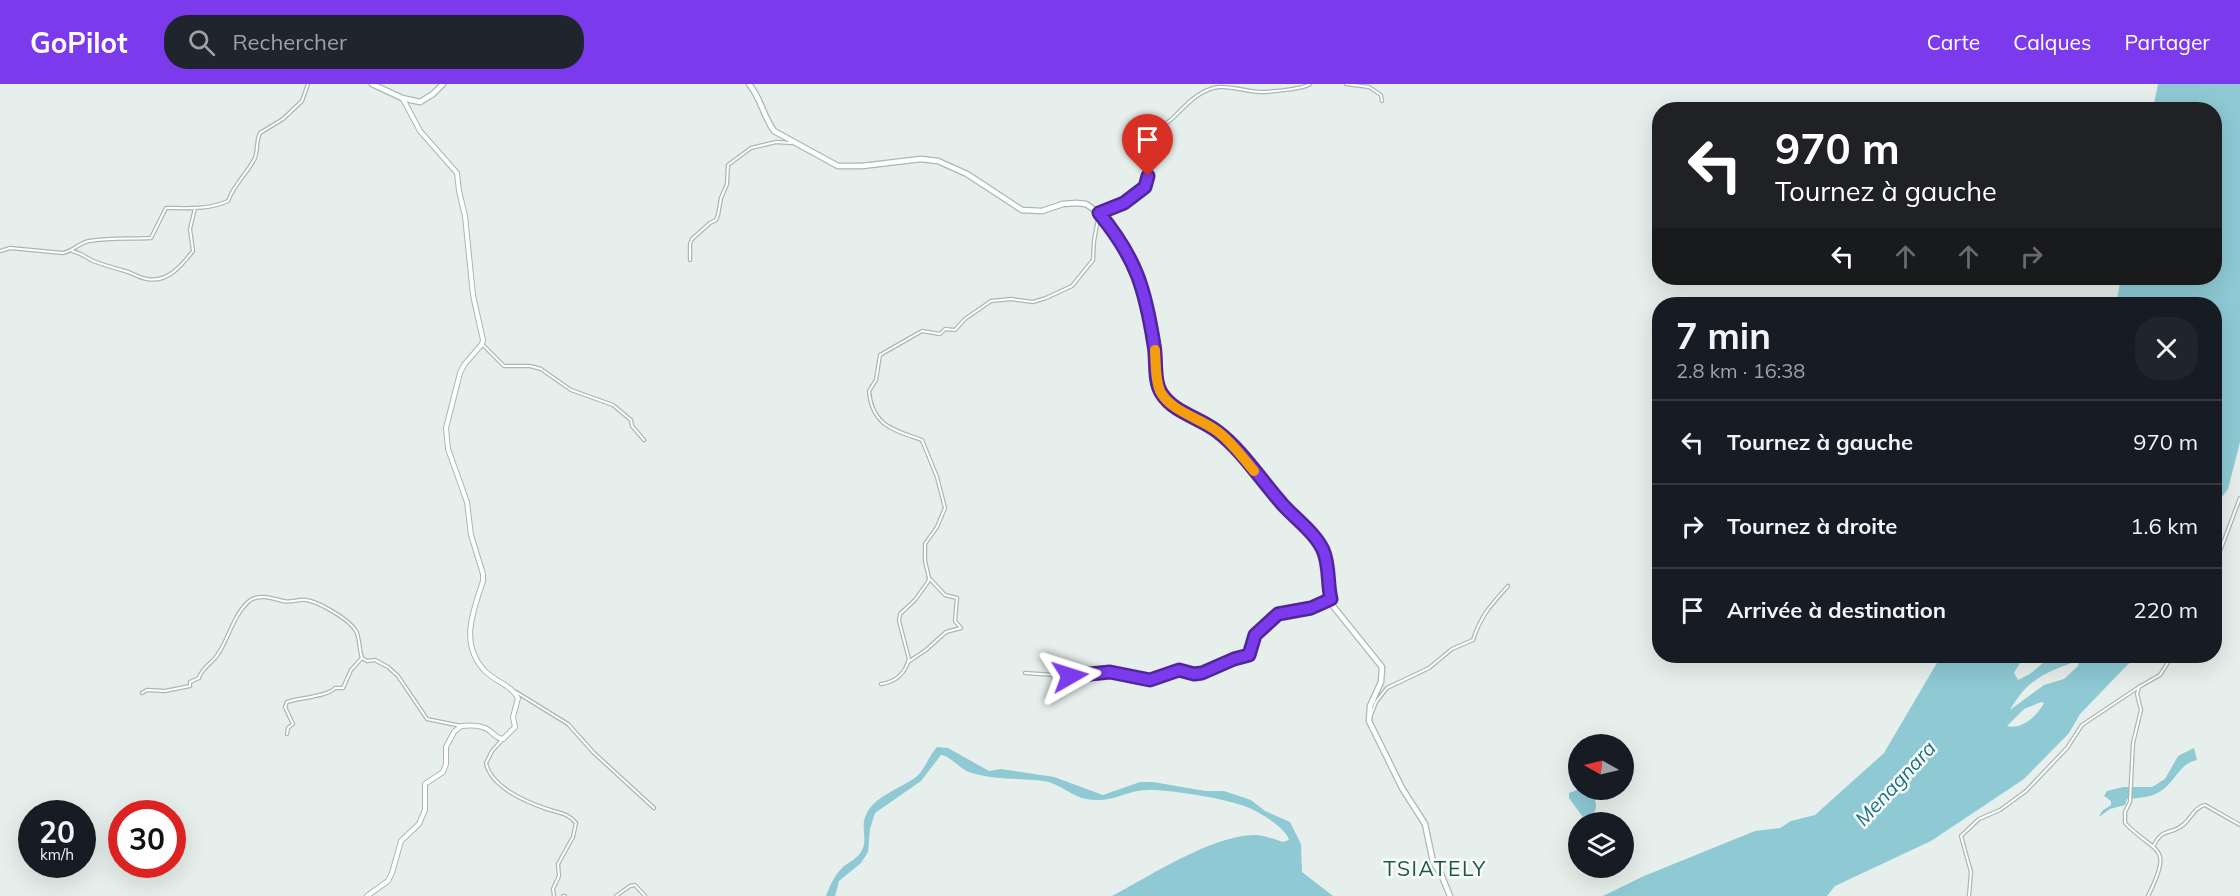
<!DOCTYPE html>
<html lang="fr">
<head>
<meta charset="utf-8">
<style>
	body { margin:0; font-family:Mulish,sans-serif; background:#20242c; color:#f1f3f6; height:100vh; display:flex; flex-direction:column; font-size:22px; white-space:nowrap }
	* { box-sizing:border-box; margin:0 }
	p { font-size:20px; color:#9ea1a6 }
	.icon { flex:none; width:33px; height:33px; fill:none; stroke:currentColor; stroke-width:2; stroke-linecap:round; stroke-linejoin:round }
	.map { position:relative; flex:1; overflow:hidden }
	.panel { position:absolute; left:1652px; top:213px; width:570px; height:366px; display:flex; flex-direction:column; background:#171b24; border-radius:24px; box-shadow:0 6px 24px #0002 }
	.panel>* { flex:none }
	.top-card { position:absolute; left:1652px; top:18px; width:570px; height:183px; border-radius:24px; box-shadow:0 6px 24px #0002; background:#202124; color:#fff; overflow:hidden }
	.needle { width:39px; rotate:278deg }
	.buttons { position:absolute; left:1568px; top:650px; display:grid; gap:12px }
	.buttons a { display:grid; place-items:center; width:66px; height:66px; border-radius:50%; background:#171b24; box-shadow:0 6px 24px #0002; font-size:30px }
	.speed { position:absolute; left:18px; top:716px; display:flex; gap:12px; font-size:30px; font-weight:700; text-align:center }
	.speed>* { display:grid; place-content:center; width:78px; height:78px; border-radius:50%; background:#171b24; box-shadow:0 6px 24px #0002; line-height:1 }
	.speed small { font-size:15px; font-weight:400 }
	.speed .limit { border:9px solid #d22; background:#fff; color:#111 }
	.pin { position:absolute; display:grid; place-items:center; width:51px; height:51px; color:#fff; margin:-62px -26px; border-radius:50% 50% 50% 0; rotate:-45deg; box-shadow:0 0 6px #0007 }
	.pin .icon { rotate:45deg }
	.me { position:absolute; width:66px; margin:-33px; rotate:84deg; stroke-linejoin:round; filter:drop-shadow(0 0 4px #0008) }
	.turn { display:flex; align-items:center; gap:21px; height:126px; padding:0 24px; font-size:27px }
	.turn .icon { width:78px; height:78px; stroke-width:2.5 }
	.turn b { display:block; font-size:42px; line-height:51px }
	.lanes { display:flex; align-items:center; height:57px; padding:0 24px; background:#0003; justify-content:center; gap:30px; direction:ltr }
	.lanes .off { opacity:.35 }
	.round { display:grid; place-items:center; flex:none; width:63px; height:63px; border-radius:24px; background:#20242c }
	.overview { display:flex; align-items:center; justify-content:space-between; height:102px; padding:0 24px }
	h1 { font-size:36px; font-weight:700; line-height:45px }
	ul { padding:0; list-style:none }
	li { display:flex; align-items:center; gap:18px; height:84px; padding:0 24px; border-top:2px solid #363941 }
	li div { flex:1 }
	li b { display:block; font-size:22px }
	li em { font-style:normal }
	header { display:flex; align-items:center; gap:36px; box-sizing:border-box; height:84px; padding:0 30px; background:#7c3aed; color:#fff }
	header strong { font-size:28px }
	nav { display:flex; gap:33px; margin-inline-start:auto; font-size:21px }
	.search { width:420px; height:54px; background:#20242c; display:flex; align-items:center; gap:15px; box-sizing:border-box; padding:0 21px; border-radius:24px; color:#9ea1a6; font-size:22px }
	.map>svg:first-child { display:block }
</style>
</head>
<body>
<header>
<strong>GoPilot</strong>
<div class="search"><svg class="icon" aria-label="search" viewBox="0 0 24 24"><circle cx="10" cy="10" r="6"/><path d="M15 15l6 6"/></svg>Rechercher</div>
<nav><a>Carte</a><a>Calques</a><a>Partager</a></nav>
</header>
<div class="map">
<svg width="2240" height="812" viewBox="0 0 2240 812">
	<rect width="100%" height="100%" fill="#e6efeb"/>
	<g fill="#8ec9d4" fill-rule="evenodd">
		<path d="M 2158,0 L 2240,0 L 2240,358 L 2228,405 L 2214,423 L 2214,220 L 2116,220 L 2121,194 L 2214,194 L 2214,26 L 2153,25 Z"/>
		<path d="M 1941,572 L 2024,572 L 2014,589 L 2018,596 L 2030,590 L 2043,579 L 2060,572 L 2136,572 L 2080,630 L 2069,649 L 2024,695 L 1931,757 L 1835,802 L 1827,812 L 1603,812 L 1644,792 L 1755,747 L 1780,744 L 1791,737 L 1815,731 L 1884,669 ZM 2079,576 L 2078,582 L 2064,595 L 2044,601 L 2010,626 C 2029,593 2046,589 2079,576 ZM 2041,618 L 2044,619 C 2037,632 2022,646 2007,642 L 2024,625 Z"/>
		<path d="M 937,663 L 948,664 L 989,687 L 1001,685 L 1054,693 L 1103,711 L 1140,698 L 1153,698 L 1205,707 L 1224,707 L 1251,716 L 1265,727 L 1290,738 L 1301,760 L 1302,788 L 1333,812 L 1112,812 C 1150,792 1214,750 1256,751 C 1266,752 1274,755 1283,758 L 1289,756 C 1286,744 1258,727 1247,723 C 1228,715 1169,705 1148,706 C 1126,706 1112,720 1086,715 C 1071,712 1059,699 1044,697 C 1020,694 995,696 972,689 C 958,685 953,673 941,671 L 921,697 L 875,729 L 870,745 L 868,768 L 861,779 L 839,797 L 835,812 L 826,812 C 830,802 834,792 842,784 C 848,778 858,775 862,766 C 868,755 860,743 866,731 C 874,712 900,705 916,693 C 926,685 928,672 937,663 Z"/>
		<path d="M 2194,664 L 2197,676 C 2181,680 2179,690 2168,701 C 2157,713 2142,714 2127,715 L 2125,721 L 2110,725 L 2099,733 L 2102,727 L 2111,721 L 2111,717 L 2104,712 L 2107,707 L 2123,703 L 2152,703 L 2165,695 L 2178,672 Z"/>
		<path d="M 1577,706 L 1591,710 C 1598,719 1598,726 1589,734 L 1583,733 L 1569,714 L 1569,709 Z"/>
	</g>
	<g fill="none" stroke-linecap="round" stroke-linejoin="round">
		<g stroke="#a8b8b2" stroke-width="4.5">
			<g id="minor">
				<path d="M 1346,0 L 1369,3 L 1381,11 L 1382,17"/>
				<path d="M 0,167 L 10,164 L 63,169 C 73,167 79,159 89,157 C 109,154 130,155 151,154 L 166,124 C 188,124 208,126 228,117 C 234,100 247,90 255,74 C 258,66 256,57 260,49 L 283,35 L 302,17 L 308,0"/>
				<path d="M 72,167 C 81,169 85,173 93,177 C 104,181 114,184 125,187 C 132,189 140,194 147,195 C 168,199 182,181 193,167 L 190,145 L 195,124"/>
				<path d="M 690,176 L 690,160 L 692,155 L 710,139 L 716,136 L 718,131 L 721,114 L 727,100 L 728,81 L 751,64 L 776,58 L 791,59"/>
				<path d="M 482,260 L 504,282 L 530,282 L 541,285 L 571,306 L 613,321 L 631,336 L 632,342 L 644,356"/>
				<path d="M 2214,483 L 2240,414"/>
				<path d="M 362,574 L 367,577 L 375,576 L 388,583 L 398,592 L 427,635 L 461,642"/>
				<path d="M 908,578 L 926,566 L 946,548 L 961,544 L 955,537 L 957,514 L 945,511 L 929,494"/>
				<path d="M 1025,589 L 1070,592 L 1110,588 L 1150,596 L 1179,586 L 1194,589 L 1202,589 L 1234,575 L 1249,571 L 1255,551 L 1278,530 L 1311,524 L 1331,515"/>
				<path d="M 881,600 C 896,598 905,590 909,575 L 899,537 L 900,530 L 915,516 L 928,498 L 929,494 L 925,477 L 925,460 L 937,443 L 945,424 L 937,393 L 922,356 C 894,346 872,342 869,307 L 876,296 L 880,271 L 922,247 L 940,250 L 945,245 L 955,246 L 965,235 L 991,217 L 1011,215 L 1033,218 L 1046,214 L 1072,202 L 1093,176 L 1094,157 L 1099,129 L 1124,119 L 1145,103 L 1152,74 L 1148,58 L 1151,48 C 1159,44 1168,39 1174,33 C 1186,21 1200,5 1219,3 C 1234,2 1247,8 1260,8 C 1269,8 1304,5 1310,0"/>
				<path d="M 516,608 L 568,640 L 594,669 L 654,724"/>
				<path d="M 142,609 L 147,606 L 165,607 L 190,602 L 190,598 L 199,594 C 201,584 213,579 218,570 C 229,554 233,532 248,518 C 258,509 272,514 283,517 C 291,519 298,515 306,516 C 319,518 349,535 356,547 C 360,555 359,565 362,574"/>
				<path d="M 1371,631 L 1376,618 L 1387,604 L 1429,584 L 1452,565 L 1473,556 C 1481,531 1491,521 1508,502"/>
				<path d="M 287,650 L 288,644 L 293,640 L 285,623 L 287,618 C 299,614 329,612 335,604 L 343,604 L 351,586 L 362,574"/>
				<path d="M 503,655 L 492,667 L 486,679 C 491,703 526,718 547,725 C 559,729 568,729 576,739 L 573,753 L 558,780 L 559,792 L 553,805 L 554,812"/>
				<path d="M 2154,761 C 2164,742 2171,752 2184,740 C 2191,734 2195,723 2205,721 L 2240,741"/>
				<path d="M 563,812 L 565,812"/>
				<path d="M 616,812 L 630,802 L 635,801 L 645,812"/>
				<path d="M 1969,812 L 1971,788 L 1961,752 L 1979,735 L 2000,726 L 2026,707 L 2067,664 L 2082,641 L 2139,603"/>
				<path d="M 2148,812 C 2174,760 2156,771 2125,739 L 2125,728 L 2130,718 L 2133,659 L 2141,626 L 2137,610 L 2139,603 L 2160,591 L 2172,572"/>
			</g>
		</g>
		<g stroke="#a8b8b2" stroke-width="6">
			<path id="tertiary" d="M 367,812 L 388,797 L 392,789 L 401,757 L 419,740 L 425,726 L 425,700 L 443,688 L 446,680 L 446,663 L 454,648 L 461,642 C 470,641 483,641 490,647 C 495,651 496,654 503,655 L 515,643 L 513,633 L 518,614 C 511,601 496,598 485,587 C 459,560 473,528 483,497 L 483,490 L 471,451 L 467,418 L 448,365 L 446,344 L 460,289 L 464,281 L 482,260 L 483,256 L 473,211 L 465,132 L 459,107 L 457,89 L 420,47 L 403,15"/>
		</g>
		<g stroke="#a4bbb3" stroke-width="7">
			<g id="secondary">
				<path d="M 372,0 L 402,14 L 420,18 L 433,10 L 443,0"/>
				<path d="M 749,0 C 761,14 763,32 774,47 L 838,82 L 862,82 L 921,75 L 938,77 L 967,90 L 1022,126 L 1042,127 L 1063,120 L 1076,119 L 1086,120 L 1099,129 L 1127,167 L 1143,208 L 1149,231 L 1157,297 L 1161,310 L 1172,321 L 1214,345 L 1229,356 L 1285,423 L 1313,451 L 1323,465 L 1329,485 L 1329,506 L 1333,522 L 1382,583 L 1381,598 L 1370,622 L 1369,637 L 1402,704 L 1425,740 L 1433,778 L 1441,790 L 1450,812"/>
			</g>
		</g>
		<use href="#minor" stroke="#fff" stroke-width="2"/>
		<use href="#tertiary" stroke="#fff" stroke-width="4"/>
		<use href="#secondary" stroke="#fff" stroke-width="4.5"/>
	</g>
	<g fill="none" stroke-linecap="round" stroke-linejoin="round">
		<g stroke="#51269a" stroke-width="15">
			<path id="route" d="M 1070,592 L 1110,588 L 1150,596 L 1179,586 L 1194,590 L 1202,589 L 1234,575 L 1249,571 L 1255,551 L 1278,530 L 1311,524 L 1331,515 C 1327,499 1330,482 1323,466 C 1315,449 1297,436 1284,422 C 1263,399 1242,366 1218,348 C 1201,334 1174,329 1162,310 C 1153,297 1157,276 1154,261 C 1145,204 1136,174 1099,129 L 1124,119 L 1145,103 L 1148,92"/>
		</g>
		<use href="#route" stroke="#7c3aed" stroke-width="10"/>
		<path stroke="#f59e0b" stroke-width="10" d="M 1155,266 C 1156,280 1155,295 1160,307 C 1170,327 1200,334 1217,347 C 1232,358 1242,373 1254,387"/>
	</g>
	<g text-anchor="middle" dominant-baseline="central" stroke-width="5" stroke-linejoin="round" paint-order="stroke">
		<g font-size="20" font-style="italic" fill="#1c6f80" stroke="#f7fbf9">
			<text transform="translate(1895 699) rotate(-47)">Menagnara</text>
		</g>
		<g font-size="21" letter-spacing="1.5" fill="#1f5548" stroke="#f7fbf9">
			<text x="1435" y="784">TSIATELY</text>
		</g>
	</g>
</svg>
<div class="buttons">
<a><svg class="needle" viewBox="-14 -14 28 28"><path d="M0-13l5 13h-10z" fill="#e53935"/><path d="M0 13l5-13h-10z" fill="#9ea1a6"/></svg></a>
<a><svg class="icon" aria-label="layers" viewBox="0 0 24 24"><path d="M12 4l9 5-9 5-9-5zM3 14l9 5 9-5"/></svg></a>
</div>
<div class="speed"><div>20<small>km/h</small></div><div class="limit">30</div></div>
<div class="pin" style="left:1148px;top:92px;background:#d93025"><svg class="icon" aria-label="arrive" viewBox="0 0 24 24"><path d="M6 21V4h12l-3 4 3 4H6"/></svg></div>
<svg class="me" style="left:1070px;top:592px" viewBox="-20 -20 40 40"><path d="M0-17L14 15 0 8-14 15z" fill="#7c3aed" stroke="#fff" stroke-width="4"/></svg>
<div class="top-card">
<div class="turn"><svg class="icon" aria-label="left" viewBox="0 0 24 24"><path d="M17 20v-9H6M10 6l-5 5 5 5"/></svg><div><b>970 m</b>Tournez à gauche</div></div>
<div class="lanes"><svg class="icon" aria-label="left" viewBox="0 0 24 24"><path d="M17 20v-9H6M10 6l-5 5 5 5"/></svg><svg class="icon off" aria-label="ahead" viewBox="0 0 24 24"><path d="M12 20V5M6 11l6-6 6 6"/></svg><svg class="icon off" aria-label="ahead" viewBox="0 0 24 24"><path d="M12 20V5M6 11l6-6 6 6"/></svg><svg class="icon off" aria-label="right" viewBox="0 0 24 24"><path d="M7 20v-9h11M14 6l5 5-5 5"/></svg></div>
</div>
<section class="panel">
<div class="overview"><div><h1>7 min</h1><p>2.8 km · 16:38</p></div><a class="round"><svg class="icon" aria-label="close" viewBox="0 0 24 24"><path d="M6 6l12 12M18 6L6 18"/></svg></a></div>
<ul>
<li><svg class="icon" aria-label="left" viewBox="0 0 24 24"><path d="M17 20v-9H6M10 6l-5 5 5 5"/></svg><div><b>Tournez à gauche</b></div><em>970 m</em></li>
<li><svg class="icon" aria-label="right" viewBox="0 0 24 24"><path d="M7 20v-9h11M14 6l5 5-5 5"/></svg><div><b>Tournez à droite</b></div><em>1.6 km</em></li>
<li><svg class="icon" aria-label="arrive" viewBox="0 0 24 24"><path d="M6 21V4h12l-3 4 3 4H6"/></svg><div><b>Arrivée à destination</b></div><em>220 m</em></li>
</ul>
</section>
</div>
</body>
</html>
